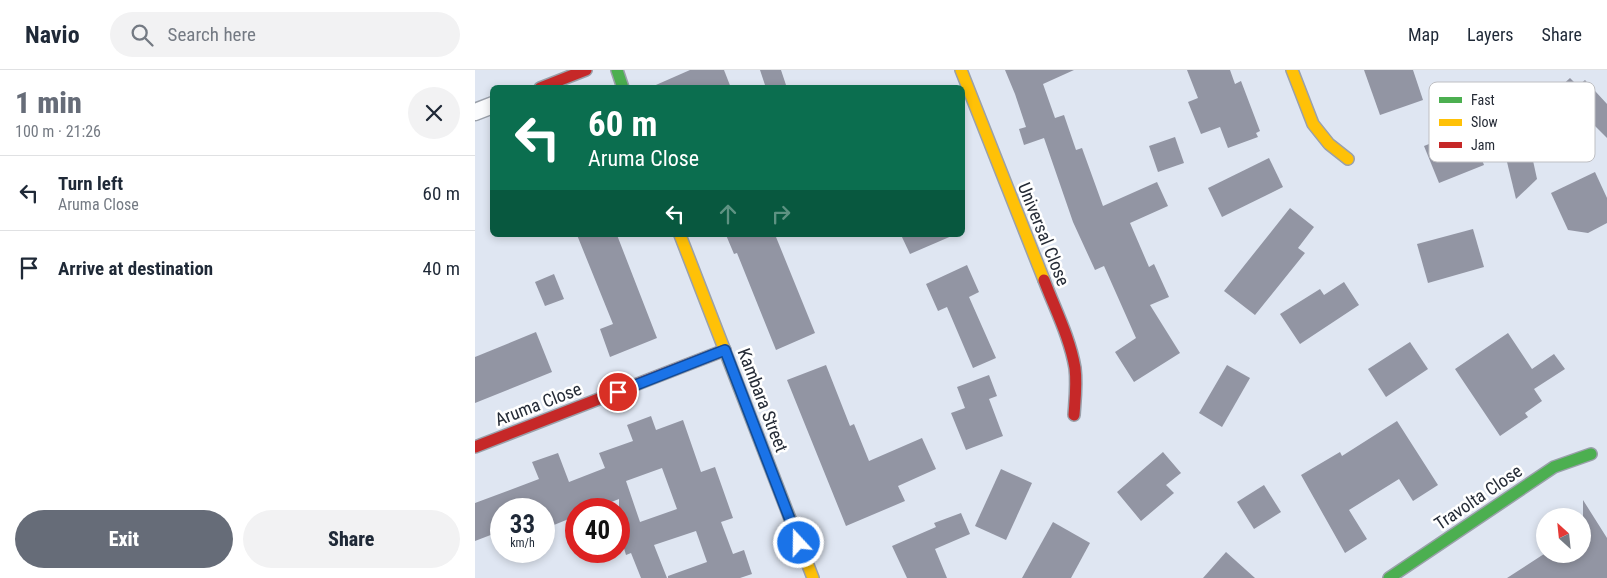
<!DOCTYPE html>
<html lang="en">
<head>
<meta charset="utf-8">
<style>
	body { margin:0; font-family:"Roboto Condensed",sans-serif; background:#f2f2f3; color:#1f2937; height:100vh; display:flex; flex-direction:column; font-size:19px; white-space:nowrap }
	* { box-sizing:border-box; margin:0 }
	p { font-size:16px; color:#747a83 }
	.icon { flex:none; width:28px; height:28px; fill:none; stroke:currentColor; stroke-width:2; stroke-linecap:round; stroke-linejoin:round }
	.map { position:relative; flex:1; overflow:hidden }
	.side { display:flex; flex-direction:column; background:#fff; width:475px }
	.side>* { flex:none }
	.top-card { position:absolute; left:15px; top:15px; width:475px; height:152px; border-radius:8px; box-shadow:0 2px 8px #0003; background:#0b6e4f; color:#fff; overflow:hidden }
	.needle { width:32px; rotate:333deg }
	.controls { position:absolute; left:1061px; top:438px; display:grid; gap:10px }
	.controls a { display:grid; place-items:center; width:55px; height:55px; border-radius:50%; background:#fff; box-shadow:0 2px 8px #0003; font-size:25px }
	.speed { position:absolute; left:15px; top:428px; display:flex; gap:10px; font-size:25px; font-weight:700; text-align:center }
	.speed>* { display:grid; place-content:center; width:65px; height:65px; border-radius:50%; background:#fff; box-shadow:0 2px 8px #0003; line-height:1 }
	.speed small { font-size:12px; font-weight:400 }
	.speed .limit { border:8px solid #d22; background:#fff; color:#111 }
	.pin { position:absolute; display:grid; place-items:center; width:42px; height:42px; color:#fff; margin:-21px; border:2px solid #fff; border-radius:50%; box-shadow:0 1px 5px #0007 }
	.me { position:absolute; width:55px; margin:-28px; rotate:339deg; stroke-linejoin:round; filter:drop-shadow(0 0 4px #0008) }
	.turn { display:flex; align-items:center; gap:18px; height:105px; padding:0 15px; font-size:22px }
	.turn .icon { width:65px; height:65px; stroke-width:2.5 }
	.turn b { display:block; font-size:35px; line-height:42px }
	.lanes { display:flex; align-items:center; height:48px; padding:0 15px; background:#0003; justify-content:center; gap:25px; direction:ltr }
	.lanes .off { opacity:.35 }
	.round { display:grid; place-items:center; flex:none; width:52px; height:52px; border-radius:26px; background:#f2f2f3 }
	.headline { display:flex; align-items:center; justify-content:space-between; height:85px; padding:0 15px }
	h1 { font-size:30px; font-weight:800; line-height:38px; color:#666c78 }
	.primary-button { display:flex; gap:10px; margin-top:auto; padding:10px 15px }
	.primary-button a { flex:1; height:58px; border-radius:30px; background:#666c78; color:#fff; font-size:20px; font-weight:800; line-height:58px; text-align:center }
	.primary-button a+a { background:#f2f2f3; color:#1f2937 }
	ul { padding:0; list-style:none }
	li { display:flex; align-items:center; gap:15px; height:75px; padding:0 15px; border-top:1px solid #e0e1e3 }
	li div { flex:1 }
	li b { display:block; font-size:19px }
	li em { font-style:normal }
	header { display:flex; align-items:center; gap:30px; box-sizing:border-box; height:70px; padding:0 25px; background:#fff; border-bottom:1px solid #e0e1e3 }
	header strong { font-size:24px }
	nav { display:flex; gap:28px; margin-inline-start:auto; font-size:18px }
	.search { width:350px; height:45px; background:#f2f2f3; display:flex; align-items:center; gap:12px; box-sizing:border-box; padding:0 18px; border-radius:28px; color:#747a83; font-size:19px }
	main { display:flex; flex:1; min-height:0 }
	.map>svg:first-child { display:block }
</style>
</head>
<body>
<header>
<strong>Navio</strong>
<div class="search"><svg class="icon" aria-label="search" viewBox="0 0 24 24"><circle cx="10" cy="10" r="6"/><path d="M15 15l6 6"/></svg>Search here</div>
<nav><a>Map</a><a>Layers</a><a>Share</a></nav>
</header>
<main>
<section class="side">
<div class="headline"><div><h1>1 min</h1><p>100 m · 21:26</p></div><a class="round"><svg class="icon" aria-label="close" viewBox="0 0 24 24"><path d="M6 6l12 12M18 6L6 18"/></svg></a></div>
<ul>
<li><svg class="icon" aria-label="left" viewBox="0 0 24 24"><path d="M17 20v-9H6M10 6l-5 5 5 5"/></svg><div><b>Turn left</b><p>Aruma Close</p></div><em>60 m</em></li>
<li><svg class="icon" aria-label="arrive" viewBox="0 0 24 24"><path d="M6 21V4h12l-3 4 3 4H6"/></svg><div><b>Arrive at destination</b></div><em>40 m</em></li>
</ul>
<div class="primary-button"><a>Exit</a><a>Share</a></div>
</section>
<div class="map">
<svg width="1132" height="508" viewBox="0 0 1132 508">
	<rect width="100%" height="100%" fill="#dfe6f2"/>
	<g fill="#9295a3" fill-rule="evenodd">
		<path d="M 215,0 L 249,0 L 256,18 L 174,18 Z"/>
		<path d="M 285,0 L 306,0 L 312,18 L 291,18 Z"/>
		<path d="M 530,0 L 599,0 L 568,14 L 580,48 L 589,45 L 601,80 L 607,78 L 628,136 L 682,112 L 693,136 L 655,153 L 674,197 L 679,194 L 694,227 L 675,235 L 705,283 L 659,312 L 640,282 L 661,268 L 629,196 L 620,200 L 598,152 L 569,68 L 549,75 L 544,59 L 551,57 L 540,24 Z"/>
		<path d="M 712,0 L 755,0 L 760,14 L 766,11 L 785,61 L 781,63 L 783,67 L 753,78 L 745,57 L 726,64 L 713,32 L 723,28 Z"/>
		<path d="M 889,0 L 938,0 L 948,30 L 905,45 Z"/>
		<path d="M 1095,8 L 1103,16 L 1110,10 L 1132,34 L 1132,68 L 1083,19 Z"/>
		<path d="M 994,58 L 1009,95 L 964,113 L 949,76 Z"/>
		<path d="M 700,67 L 709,93 L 683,102 L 674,76 Z"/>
		<path d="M 1057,86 L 1062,109 L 1041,129 L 1032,92 Z"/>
		<path d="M 794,88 L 808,117 L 747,147 L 733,118 Z"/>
		<path d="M 1120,102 L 1132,128 L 1132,153 L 1113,163 L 1093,160 L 1076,123 Z"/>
		<path d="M 815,138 L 839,157 L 823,178 L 830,183 L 780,245 L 749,221 Z"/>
		<path d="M 998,159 L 1009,197 L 953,213 L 942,174 Z"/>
		<path d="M 102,165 L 142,165 L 182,268 L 135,287 L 125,259 L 138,254 Z"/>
		<path d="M 251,165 L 303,165 L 301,167 L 340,263 L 301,280 L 262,183 L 259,184 Z"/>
		<path d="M 426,165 L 479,165 L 435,184 Z"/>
		<path d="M 492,195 L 504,222 L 494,227 L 521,288 L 498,298 L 472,237 L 463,241 L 451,214 Z"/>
		<path d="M 79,204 L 89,229 L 70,236 L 60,212 Z"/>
		<path d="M 869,212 L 884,235 L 825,274 L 805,244 L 845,219 L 849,225 Z"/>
		<path d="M 61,262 L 77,302 L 0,333 L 0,287 Z"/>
		<path d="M 1033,263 L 1057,299 L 1079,284 L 1090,299 L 1059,319 L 1067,331 L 1050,343 L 1053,347 L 1025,366 L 980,299 Z"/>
		<path d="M 935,272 L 953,299 L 911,327 L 893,299 Z"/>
		<path d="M 351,295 L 375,356 L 379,354 L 394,391 L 447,368 L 461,399 L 423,416 L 430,431 L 371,456 L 312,310 Z"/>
		<path d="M 752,295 L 775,308 L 747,357 L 724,343 Z"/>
		<path d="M 514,305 L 522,326 L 514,329 L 528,366 L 491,380 L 476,343 L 490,338 L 482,317 Z"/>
		<path d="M 176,346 L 181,360 L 208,350 L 226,402 L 240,397 L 258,448 L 246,452 L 258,484 L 269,480 L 277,504 L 265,508 L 193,508 L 193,506 L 232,492 L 221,461 L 179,475 L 192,508 L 166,508 L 156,483 L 151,485 L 144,461 L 144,429 L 119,439 L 101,439 L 101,446 L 74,457 L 69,445 L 69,439 L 26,439 L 26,461 L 0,471 L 0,433 L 64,409 L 57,392 L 83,383 L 94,412 L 130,398 L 124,383 L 158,371 L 152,355 ZM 187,398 L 202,439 L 165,452 L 151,411 Z"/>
		<path d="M 922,351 L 963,415 L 938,431 L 924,409 L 874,440 L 892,469 L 870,483 L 826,405 L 865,382 L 867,386 Z"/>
		<path d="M 688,382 L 706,403 L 691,415 L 699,423 L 666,451 L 642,422 Z"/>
		<path d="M 526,399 L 557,413 L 531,470 L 500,456 Z"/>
		<path d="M 789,415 L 806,442 L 779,459 L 762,432 Z"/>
		<path d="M 1108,430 L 1132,468 L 1132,508 L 1032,508 L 1069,484 L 1108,484 Z"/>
		<path d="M 486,443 L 495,464 L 460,479 L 472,508 L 432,508 L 417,476 L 461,457 L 459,453 Z"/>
		<path d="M 578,452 L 615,473 L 596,508 L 547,508 Z"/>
		<path d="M 751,482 L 780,508 L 728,508 Z"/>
	</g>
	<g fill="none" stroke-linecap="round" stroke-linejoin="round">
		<g stroke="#9aa0aa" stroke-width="19">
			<path id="street" d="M 0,42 L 18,35"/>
		</g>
		<g stroke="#9aa0aa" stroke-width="14">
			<g id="fast">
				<path d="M 142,0 L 148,18"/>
				<path d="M 914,508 L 1079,397 L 1116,384"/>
			</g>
		</g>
		<g stroke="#9aa0aa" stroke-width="14">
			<g id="slow">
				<path d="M 486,0 L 569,210"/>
				<path d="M 817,0 L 838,54 L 854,74 L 873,89"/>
				<path d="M 205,165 L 338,508"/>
			</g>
		</g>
		<g stroke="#9aa0aa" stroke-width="14">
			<g id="jam">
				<path d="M 65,18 L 111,0"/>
				<path d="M 569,210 C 580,239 595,268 600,298 C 602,314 600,330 599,345"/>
				<path d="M 0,377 L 250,280"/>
			</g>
		</g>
		<use href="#street" stroke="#fafbfd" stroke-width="16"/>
		<use href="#fast" stroke="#4caf50" stroke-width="11"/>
		<use href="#slow" stroke="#ffc107" stroke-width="11"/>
		<use href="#jam" stroke="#c62828" stroke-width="11"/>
	</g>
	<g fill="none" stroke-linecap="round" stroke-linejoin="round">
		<g stroke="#114b97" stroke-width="12">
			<path id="route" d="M 143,322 L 250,280 L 324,473"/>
		</g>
		<use href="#route" stroke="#1a73e8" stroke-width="9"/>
	</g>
	<g text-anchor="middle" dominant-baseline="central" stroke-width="5" stroke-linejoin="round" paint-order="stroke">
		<g font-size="18" fill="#252b36" stroke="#fff">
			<text transform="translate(569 164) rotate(68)">Universal Close</text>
			<text transform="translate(288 330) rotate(69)">Kambara Street</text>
			<text transform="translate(63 334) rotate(-21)">Aruma Close</text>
			<text transform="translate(1003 427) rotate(-34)">Travolta Close</text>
		</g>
	</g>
	<rect x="954" y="12" width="166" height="80" rx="8" fill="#fff" stroke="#bebfc3" stroke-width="1"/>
	<rect x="964" y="27" width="23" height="6" fill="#4caf50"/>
	<rect x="964" y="49" width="23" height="7" fill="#ffc107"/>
	<rect x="964" y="72" width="23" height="6" fill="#c62828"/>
	<g font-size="14" fill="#252b36">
		<text x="996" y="35">Fast</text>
		<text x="996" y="57">Slow</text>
		<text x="996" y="80">Jam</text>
	</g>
</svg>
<div class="controls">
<a><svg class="needle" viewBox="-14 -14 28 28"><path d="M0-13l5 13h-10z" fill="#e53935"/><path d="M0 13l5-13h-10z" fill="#747a83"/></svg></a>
</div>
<div class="speed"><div>33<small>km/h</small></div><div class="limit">40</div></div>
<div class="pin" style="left:143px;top:322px;background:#d93025"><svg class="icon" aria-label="arrive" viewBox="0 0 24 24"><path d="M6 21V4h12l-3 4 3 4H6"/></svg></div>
<svg class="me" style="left:324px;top:473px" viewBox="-20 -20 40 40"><circle r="17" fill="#1a73e8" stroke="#fff" stroke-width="3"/><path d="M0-11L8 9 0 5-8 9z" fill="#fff"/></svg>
<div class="top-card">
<div class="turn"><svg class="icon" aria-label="left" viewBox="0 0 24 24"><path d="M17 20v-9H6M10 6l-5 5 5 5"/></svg><div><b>60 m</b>Aruma Close</div></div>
<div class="lanes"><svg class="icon" aria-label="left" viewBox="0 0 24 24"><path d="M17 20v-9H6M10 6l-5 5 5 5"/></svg><svg class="icon off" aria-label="ahead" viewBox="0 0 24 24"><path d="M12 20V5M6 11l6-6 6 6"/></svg><svg class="icon off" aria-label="right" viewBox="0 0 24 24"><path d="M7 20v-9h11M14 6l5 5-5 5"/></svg></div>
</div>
</div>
</main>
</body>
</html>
